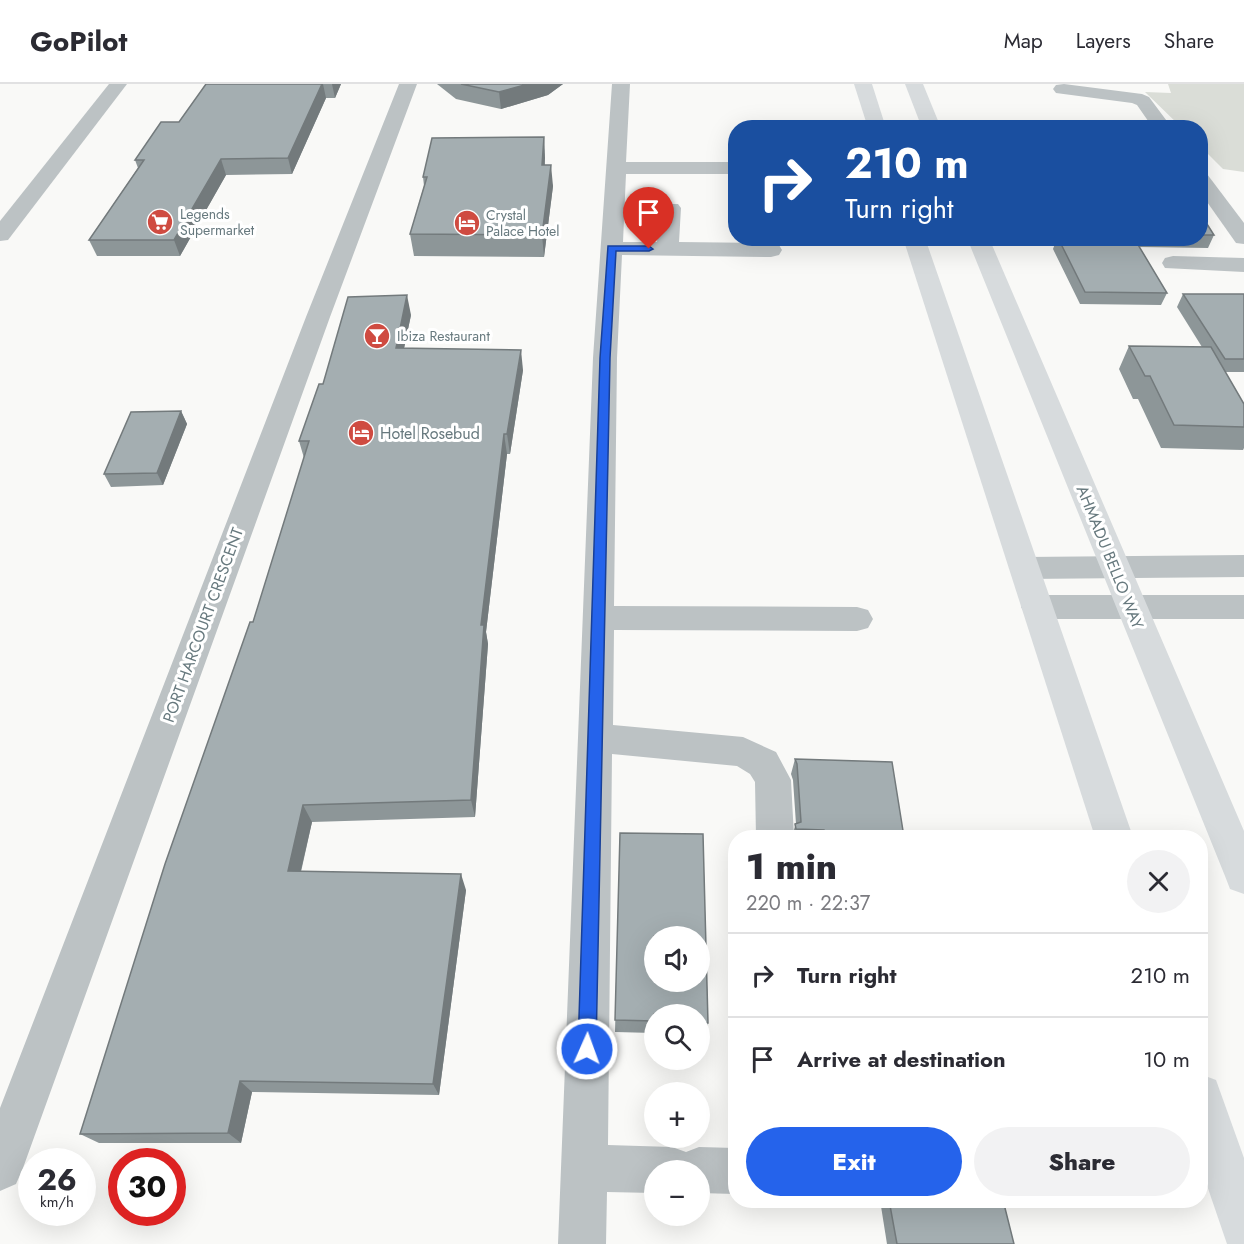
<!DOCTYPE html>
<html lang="en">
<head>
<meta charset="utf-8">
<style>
	body { margin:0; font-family:Jost,sans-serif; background:#f2f2f3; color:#2b2b33; height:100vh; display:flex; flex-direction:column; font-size:22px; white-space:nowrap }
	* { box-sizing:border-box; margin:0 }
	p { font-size:20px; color:#7c7c81 }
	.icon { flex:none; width:33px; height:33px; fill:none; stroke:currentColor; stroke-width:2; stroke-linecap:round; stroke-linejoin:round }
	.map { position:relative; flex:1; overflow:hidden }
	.sheet { position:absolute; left:728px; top:746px; width:480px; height:378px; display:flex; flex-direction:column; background:#fff; border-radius:24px; box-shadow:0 6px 24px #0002 }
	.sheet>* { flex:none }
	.banner { position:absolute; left:728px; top:36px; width:480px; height:126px; border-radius:24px; box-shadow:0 6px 24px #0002; background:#1a4fa0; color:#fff; overflow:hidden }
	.fabs { position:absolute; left:644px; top:842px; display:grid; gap:12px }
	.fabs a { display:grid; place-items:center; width:66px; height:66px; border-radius:50%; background:#fff; box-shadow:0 6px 24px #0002; font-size:30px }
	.speed { position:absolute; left:18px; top:1064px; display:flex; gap:12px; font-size:30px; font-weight:700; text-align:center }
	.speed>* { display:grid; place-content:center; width:78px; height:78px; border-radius:50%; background:#fff; box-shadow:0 6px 24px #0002; line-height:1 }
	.speed small { font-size:15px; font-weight:400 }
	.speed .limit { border:9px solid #d22; background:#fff; color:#111 }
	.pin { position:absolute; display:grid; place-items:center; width:51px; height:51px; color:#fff; margin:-62px -26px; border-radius:50% 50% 50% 0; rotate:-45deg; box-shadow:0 0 6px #0007 }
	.pin .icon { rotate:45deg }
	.me { position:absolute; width:66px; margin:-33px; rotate:2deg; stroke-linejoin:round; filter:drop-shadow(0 0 4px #0008) }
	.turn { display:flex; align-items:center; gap:21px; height:126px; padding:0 18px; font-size:27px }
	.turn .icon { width:78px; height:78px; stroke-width:2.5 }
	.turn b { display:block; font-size:42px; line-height:51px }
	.round { display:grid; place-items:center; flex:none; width:63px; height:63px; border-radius:32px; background:#f2f2f3 }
	.headline { display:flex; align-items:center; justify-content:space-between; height:102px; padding:0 18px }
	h1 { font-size:36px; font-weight:800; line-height:45px }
	.button { display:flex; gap:12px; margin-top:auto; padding:12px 18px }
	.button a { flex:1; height:69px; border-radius:36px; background:#2563eb; color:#fff; font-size:24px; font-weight:800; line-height:69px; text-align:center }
	.button a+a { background:#f2f2f3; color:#2b2b33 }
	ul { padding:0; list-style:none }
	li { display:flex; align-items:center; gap:18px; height:84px; padding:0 18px; border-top:2px solid #e1e1e2 }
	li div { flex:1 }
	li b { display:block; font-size:22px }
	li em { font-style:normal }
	header { display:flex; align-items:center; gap:36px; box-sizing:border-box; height:84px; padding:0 30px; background:#fff; border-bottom:2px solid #e1e1e2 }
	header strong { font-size:28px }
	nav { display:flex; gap:33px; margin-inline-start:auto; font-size:21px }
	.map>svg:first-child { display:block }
</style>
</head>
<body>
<header>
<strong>GoPilot</strong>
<nav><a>Map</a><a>Layers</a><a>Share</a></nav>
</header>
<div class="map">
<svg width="1244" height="1160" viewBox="0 0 1244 1160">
	<rect width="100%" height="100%" fill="#f9f9f7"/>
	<path fill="#daddd7" d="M 1168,0 L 1244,0 L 1244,88 L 1223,85 L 1200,62 L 1200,44 L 1181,43 L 1145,8 L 1171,9 Z"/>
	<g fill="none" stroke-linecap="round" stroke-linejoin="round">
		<g fill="#bcc2c4" fill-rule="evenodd">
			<path d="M 109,0 L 127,0 L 8,156 L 0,157 L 0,137 Z"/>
			<path d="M 399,0 L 417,0 L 330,233 L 23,1084 L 16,1100 L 0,1107 L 0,1024 L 306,233 Z"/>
			<path d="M 612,0 L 630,0 L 626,78 L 735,78 L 735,90 L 626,90 L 623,158 L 657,158 L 661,124 L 664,120 L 678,120 L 681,124 L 679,158 L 771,159 L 779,161 L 782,166 L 779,171 L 771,173 L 622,171 L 617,274 L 614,522 L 857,523 L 868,526 L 873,535 L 868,544 L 857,547 L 614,546 L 613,641 L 743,653 L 776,668 L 791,696 L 794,753 L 756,753 L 755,698 L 750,690 L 737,682 L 612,670 L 608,1061 L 672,1063 L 686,1068 L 699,1063 L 735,1064 L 735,1110 L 699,1109 L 699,1086 L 654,1086 L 654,1109 L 607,1108 L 606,1160 L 558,1160 L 593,274 Z"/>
			<path d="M 1064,0 L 1142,10 L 1149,13 L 1172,44 L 1153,44 L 1137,21 L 1132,19 L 1056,9 L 1053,5 L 1056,1 Z"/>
			<path d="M 1200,88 L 1207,90 L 1244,139 L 1244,160 L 1236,159 L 1200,108 Z"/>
			<path d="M 1173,172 L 1244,174 L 1244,188 L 1165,184 L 1162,179 L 1165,174 Z"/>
			<path d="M 1244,471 L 1244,493 L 1025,495 L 1014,492 L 1010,484 L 1014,476 L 1025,473 Z"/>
			<path d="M 1037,511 L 1244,511 L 1244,535 L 1037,535 L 1026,531 L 1021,523 L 1026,515 Z"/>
		</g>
		<g fill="#d7dbdd" fill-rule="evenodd">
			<path d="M 854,0 L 872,0 L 886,44 L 868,44 Z"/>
			<path d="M 905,0 L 923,0 L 941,44 L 922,44 Z"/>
			<path d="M 903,154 L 925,154 L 1133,753 L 1095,753 Z"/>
			<path d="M 967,154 L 989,154 L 1244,747 L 1244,810 L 1230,805 L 1225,792 Z"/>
			<path d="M 1200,990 L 1216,996 L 1244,1074 L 1244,1160 L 1227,1160 L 1200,1081 Z"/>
		</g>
	</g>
	<g fill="#8d9698" fill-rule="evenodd">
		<path d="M 206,0 L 341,0 L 335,14 L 326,14 L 292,90 L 226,91 L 180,172 L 97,172 L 89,156 L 138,84 L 135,76 L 179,38 Z"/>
		<path d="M 437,0 L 563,0 L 548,11 L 501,25 L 456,15 Z"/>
		<path d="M 544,53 L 545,81 L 553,102 L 544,173 L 414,172 L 410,150 L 424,102 L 423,93 Z"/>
		<path d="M 1200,129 L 1214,151 L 1208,164 L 1139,163 L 1167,209 L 1161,221 L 1080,220 L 1053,165 L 1057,154 L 1200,154 Z"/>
		<path d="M 1183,210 L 1244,210 L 1244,288 L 1225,288 L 1244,320 L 1244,364 L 1243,366 L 1161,364 L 1138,315 L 1133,315 L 1119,285 L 1129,262 L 1202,263 L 1177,223 Z"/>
		<path d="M 411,231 L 404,264 L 523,286 L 510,370 L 507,370 L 486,548 L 488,560 L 475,733 L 312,738 L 301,788 L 466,806 L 439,1011 L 252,1008 L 241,1059 L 99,1059 L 80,1050 L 253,538 L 304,374 L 299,357 Z"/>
		<path d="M 181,327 L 187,340 L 163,401 L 111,403 L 104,390 Z"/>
		<path d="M 795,675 L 904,753 L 791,753 L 796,740 L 793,696 L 791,690 Z"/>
		<path d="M 620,749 L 703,750 L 708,939 L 706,950 L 699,950 L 699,930 L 654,930 L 654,949 L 615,948 ZM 654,852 L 699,852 L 699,897 L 654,897 Z"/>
		<path d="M 880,1116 L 1003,1116 L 1014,1160 L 887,1160 Z"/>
	</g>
	<g fill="#737a7c">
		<path d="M 322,0 L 323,0 L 326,14 L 292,90 L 288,74 Z"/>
		<path d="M 332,0 L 341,0 L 335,14 Z"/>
		<path d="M 528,0 L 563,0 L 548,11 L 501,25 L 499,8 Z"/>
		<path d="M 544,53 L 545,74 L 543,102 L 542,81 Z"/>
		<path d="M 221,75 L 226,91 L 180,172 L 174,156 Z"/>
		<path d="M 551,81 L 553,102 L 544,173 L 542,151 Z"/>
		<path d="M 407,211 L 411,231 L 400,284 L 396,264 Z"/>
		<path d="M 521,266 L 523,286 L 510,370 L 507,350 Z"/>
		<path d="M 181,327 L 187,340 L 163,401 L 157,389 Z"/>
		<path d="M 504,350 L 507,370 L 486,548 L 488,560 L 475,733 L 471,716 L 481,541 Z"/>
		<path d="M 303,721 L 312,738 L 297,803 L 288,787 Z"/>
		<path d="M 461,790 L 466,806 L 439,1011 L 433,1000 Z"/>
		<path d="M 240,997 L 252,1008 L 241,1059 L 228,1049 Z"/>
	</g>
	<g fill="#a4aeb1" stroke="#737a7c" stroke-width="1.5" fill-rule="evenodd">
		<path d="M 206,0 L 322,0 L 288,74 L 221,75 L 174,156 L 89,156 L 144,76 L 135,76 L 161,38 L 179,38 Z"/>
		<path d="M 461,0 L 528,0 L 499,8 Z"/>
		<path d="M 544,53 L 542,81 L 551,81 L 542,151 L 410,150 L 427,93 L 423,93 L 432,54 Z"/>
		<path d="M 1200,129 L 1214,151 L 1200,151 Z"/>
		<path d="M 1058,154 L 1134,154 L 1167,209 L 1085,208 Z"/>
		<path d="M 1183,210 L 1244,210 L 1244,275 L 1225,275 Z"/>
		<path d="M 407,211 L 396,264 L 521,266 L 507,350 L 504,350 L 481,541 L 484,541 L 471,716 L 303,721 L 288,787 L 461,790 L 433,1000 L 240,997 L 228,1049 L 80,1050 L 165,780 L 250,538 L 253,538 L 309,357 L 299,357 L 319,300 L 323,300 L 348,213 Z"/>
		<path d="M 1129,262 L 1211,263 L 1244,320 L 1244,343 L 1174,341 L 1150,292 L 1145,292 Z"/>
		<path d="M 181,327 L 157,389 L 104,390 L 131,328 Z"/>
		<path d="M 795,675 L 892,678 L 904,753 L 825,753 L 824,746 L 796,745 L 795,740 L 801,738 L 797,680 Z"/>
		<path d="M 620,749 L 703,750 L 708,939 L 699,938 L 699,930 L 654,930 L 654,937 L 615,936 ZM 654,852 L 699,852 L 699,897 L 654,897 Z"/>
		<path d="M 889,1116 L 1003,1116 L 1014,1160 L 897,1160 Z"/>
	</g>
	<path fill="#2563eb" stroke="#184099" stroke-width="1.5" d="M 608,162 L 649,162 L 653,165 L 649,167 L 616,167 L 610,274 L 596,965 L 593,971 L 587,974 L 580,971 L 578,965 L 600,274 Z"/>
	<defs>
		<g id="supermarket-disc" transform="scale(1.35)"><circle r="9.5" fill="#cf4b41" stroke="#fff"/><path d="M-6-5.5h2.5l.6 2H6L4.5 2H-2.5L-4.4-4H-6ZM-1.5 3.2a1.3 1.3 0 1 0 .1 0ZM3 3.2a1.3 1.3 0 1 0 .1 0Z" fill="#fff"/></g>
		<g id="hotel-disc" transform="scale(1.35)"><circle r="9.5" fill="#cf4b41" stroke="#fff"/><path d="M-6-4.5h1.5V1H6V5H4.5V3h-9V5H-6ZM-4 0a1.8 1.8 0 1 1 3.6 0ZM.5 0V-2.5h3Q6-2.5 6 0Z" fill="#fff"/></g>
		<g id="bar-disc" transform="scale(1.35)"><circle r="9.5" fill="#cf4b41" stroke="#fff"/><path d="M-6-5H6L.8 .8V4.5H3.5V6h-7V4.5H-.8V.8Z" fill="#fff"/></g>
	</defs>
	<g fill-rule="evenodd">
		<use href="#supermarket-disc" x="160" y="138"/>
		<use href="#hotel-disc" x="467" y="139"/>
		<use href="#bar-disc" x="377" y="252"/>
		<use href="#hotel-disc" x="361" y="349"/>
	</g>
	<g text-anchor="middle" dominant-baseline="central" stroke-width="6" stroke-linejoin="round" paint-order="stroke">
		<g font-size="14" fill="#67797e" stroke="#fff" text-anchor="start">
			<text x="180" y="130">Legends<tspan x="180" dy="16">Supermarket</tspan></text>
			<text x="486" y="131">Crystal<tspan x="486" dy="16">Palace Hotel</tspan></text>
			<text x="397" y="252">Ibiza Restaurant</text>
		</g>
		<g font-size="16" fill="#67797e" stroke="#fff" text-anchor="start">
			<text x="380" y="349">Hotel Rosebud</text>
		</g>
		<g font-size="16" fill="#67797e" stroke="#fff">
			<text transform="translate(1110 473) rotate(68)">AHMADU BELLO WAY</text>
			<text transform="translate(203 541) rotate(-70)">PORT HARCOURT CRESCENT</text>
		</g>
	</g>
</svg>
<div class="fabs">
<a><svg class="icon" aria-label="sound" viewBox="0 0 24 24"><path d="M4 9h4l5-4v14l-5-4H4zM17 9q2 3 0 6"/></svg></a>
<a><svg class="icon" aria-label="search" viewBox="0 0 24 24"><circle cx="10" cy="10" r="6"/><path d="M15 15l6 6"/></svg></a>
<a>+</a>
<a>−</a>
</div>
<div class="speed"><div>26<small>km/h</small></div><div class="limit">30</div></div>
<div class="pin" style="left:649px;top:165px;background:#d93025"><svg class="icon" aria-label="arrive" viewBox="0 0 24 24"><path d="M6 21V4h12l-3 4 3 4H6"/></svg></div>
<svg class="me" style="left:587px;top:965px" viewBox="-20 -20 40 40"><circle r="17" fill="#2563eb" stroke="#fff" stroke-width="3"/><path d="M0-11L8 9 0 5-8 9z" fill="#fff"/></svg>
<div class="banner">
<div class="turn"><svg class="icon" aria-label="right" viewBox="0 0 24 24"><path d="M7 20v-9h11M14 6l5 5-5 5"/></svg><div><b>210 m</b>Turn right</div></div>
</div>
<section class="sheet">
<div class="headline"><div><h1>1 min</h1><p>220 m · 22:37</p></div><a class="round"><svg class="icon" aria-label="close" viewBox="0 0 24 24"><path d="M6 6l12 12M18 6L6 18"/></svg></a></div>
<ul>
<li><svg class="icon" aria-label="right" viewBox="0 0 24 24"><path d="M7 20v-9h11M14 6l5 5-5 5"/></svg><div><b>Turn right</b></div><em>210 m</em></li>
<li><svg class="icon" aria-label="arrive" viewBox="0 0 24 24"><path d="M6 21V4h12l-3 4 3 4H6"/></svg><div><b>Arrive at destination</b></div><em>10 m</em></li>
</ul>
<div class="button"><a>Exit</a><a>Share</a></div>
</section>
</div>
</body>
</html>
